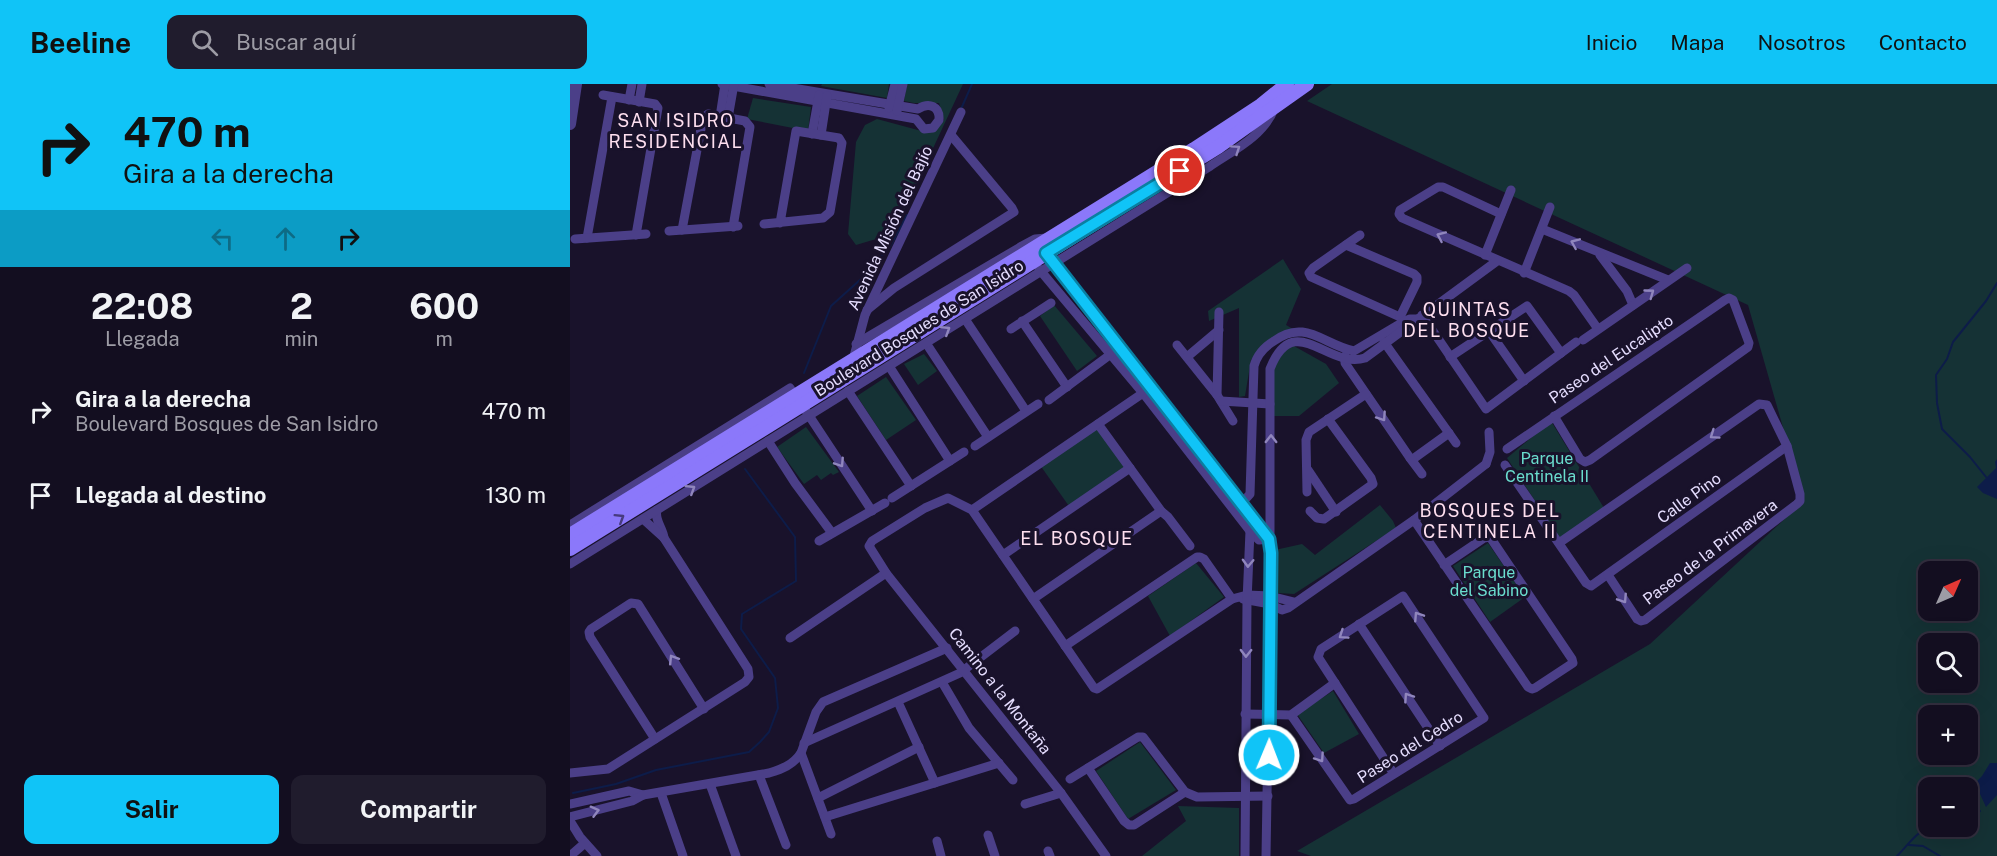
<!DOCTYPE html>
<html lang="es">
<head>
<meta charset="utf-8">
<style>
	body { margin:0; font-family:"Public Sans",sans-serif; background:#201c2d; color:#f1f3f6; height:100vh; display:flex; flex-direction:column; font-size:22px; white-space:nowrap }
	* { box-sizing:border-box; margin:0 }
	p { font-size:20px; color:#9d9ca5 }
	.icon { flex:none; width:33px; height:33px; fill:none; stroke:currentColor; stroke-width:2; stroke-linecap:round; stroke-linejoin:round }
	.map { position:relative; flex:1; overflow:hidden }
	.side { display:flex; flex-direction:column; background:#130e20; width:570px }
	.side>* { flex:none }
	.hud { background:#10c4f7; color:#111; overflow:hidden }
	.needle { width:39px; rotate:45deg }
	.tools { position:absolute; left:1348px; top:477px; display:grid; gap:12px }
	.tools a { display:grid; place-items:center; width:60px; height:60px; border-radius:12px; background:#130e20; box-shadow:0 6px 24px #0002,0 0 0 2px #322e3e; font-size:30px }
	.pin { position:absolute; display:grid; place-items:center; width:51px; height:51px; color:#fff; margin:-26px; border:3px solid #fff; border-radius:50%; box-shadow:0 2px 6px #0007 }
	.me { position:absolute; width:66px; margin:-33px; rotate:1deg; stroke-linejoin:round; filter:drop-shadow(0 0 4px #0008) }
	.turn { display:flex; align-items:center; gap:21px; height:126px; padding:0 24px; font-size:27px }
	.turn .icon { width:78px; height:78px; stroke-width:2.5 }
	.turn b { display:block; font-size:42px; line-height:51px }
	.lanes { display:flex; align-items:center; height:57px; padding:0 24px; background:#0003; justify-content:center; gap:30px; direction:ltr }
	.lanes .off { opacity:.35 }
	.eta { display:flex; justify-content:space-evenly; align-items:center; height:102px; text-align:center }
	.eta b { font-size:36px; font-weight:700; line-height:42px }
	.cta { display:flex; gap:12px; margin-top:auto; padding:12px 24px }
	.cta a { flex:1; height:69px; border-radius:12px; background:#10c4f7; color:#111; font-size:24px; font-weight:700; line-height:69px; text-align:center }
	.cta a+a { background:#201c2d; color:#f1f3f6 }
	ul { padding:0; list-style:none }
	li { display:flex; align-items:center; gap:18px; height:84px; padding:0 24px }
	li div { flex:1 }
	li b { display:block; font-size:22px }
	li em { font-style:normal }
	header { display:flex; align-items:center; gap:36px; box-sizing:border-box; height:84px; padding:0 30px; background:#10c4f7; color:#111 }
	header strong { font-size:28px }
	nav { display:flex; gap:33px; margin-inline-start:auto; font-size:21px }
	.search { width:420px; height:54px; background:#201c2d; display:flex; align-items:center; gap:15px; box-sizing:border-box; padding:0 21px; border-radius:12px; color:#9d9ca5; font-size:22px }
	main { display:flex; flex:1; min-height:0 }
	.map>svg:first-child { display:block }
</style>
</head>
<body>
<header>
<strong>Beeline</strong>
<div class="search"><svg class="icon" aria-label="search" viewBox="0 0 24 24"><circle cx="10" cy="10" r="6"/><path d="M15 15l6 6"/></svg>Buscar aquí</div>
<nav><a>Inicio</a><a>Mapa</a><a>Nosotros</a><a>Contacto</a></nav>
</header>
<main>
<section class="side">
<div class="hud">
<div class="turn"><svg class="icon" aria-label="right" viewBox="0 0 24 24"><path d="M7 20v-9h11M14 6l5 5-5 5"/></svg><div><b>470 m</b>Gira a la derecha</div></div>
<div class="lanes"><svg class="icon off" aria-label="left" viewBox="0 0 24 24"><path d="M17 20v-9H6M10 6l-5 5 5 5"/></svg><svg class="icon off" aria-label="ahead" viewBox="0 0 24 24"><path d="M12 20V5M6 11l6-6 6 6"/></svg><svg class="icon" aria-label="right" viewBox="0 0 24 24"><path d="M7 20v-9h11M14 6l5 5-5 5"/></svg></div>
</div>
<div class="eta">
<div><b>22:08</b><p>Llegada</p></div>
<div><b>2</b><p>min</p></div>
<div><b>600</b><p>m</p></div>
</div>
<ul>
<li><svg class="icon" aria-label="right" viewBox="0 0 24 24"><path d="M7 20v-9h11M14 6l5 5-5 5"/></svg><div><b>Gira a la derecha</b><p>Boulevard Bosques de San Isidro</p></div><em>470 m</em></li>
<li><svg class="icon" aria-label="arrive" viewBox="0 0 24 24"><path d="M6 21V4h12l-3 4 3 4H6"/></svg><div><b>Llegada al destino</b></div><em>130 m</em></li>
</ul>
<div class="cta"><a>Salir</a><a>Compartir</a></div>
</section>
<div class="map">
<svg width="1427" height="772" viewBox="0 0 1427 772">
	<rect width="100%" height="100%" fill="#19122b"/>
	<g fill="#153235" fill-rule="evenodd">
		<path d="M 252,0 L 319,0 L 317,14 L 251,2 Z"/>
		<path d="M 337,0 L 393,0 L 323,150 L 286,161 L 278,150 L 286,58 L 295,41 L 307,35 L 359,49 L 374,36 L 369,19 L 344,19 L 334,17 Z"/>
		<path d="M 762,0 L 1427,0 L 1427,772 L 741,772 L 727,767 L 1080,560 L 1234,417 L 1178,221 L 737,17 ZM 1359,488 L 1398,488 L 1398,526 L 1359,526 ZM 1359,560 L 1398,560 L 1398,598 L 1359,598 ZM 1359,632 L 1398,632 L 1398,670 L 1359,670 ZM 1359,704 L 1398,704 L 1398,742 L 1359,742 Z"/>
		<path d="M 183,14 L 241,23 L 238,47 L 177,35 Z"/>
		<path d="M 713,175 L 731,205 L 716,241 L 723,245 L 699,258 L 681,276 L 675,312 L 669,313 L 669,224 L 639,237 L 638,227 Z"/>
		<path d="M 484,221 L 527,272 L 507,287 L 470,232 Z"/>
		<path d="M 724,262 L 756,280 L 769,299 L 729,332 L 702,332 L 702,280 L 710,267 Z"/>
		<path d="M 354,270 L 367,287 L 348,301 L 334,280 Z"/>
		<path d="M 316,293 L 346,336 L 316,356 L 287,312 Z"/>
		<path d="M 981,337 L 1034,424 L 990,455 L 937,374 Z"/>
		<path d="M 236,343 L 269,388 L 263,391 L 261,389 L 251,396 L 247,391 L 234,400 L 207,363 Z"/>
		<path d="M 527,343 L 559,385 L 501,425 L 470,381 Z"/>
		<path d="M 810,421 L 823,437 L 826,444 L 724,510 L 708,509 L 705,466 L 732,460 L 745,471 Z"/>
		<path d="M 918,459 L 955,513 L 920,538 L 883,482 Z"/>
		<path d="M 626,479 L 654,513 L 600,552 L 578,512 Z"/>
		<path d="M 763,607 L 789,650 L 754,669 L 727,630 Z"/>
		<path d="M 570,658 L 606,706 L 558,735 L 526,687 Z"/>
		<path d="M 608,722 L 669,724 L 669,772 L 572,772 L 616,737 Z"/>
	</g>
	<g fill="#0d1c49">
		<path d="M 1427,375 L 1427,415 L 1413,409 L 1407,403 L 1426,384 L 1425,378 Z"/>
		<path d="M 1420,679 L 1427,679 L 1427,711 L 1416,723 L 1405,699 L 1412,692 Z"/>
	</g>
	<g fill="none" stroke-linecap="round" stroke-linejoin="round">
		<g stroke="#0d1c49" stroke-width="2">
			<path d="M 391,25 L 402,0"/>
			<path d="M 234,289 L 261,222 L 291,195 L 321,161 L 337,131"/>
			<path d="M 1416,393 L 1400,373 L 1372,345 L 1367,319 L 1366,291 L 1377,275 L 1383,258 L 1416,217 L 1427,199"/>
			<path d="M 3,709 L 46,700 L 86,686 L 179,668 L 190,658 L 199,648 L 208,624 L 205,594 L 171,545 L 172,530 L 226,497 L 225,453 L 175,385"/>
			<path d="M 1398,736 L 1410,727"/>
			<path d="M 1339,761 L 1353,762 L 1370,772"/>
			<path d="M 1327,772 C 1346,753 1346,744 1374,742"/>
		</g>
		<g stroke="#4b3f88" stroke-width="9">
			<path d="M 152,0 L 346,35 L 354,45 L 363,44 L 369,36 C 370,22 359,18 348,25 L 199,0"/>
			<path d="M 33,11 L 85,20 L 88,24 L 66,151"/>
			<path d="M 59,16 L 62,0"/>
			<path d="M 69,18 L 72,0"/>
			<path d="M 319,24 L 325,0"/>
			<path d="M 327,27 L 333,0"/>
			<path d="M 150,33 L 155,0"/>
			<path d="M 158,34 L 164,0"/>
			<path d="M 242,50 L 249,11"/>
			<path d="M 251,51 L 257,12"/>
			<path d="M 931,130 L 873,103 L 868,103 L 830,126 L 829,130 L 832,134 L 999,207 L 1004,211 L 1028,245"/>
			<path d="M 194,140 L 253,134 L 260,128 L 272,59 L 269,54 L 226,47 L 210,139"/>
			<path d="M 972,145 L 1098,196"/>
			<path d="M 112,146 L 133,34 L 138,30 L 175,37 L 180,43 L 163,143"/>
			<path d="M 99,147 L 168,142"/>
			<path d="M 790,151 L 743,184 L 739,189 L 741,193 L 830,233 L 836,243"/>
			<path d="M 17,154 L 42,13"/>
			<path d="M 5,155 L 76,150"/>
			<path d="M 776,161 L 844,190 L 847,193 L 847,198 L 830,233"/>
			<path d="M 915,171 L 941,106"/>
			<path d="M 1030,171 L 1057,207 L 1063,221"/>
			<path d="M 481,176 L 700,455"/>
			<path d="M 469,185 L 573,309 L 680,447 L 689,456 L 700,455"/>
			<path d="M 954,189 L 980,123"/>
			<path d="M 297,226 L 324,204 L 444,128 L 442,124 L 381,51"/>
			<path d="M 852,231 L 916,325 L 1006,258"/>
			<path d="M 395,235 L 456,327"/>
			<path d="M 452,237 L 497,303"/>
			<path d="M 441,245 L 481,219"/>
			<path d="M 919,247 L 954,297"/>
			<path d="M 1013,256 L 1117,184"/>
			<path d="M 814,258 L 886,359"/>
			<path d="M 356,259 L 418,353"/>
			<path d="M 286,260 L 452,162 L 465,155 L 477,154"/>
			<path d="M 607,261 L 647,311 L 663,337"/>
			<path d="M 775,272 L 775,279 L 840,374 L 843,375 L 879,349"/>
			<path d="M 617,273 L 649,246"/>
			<path d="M 880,273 L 957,222 L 991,269"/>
			<path d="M 283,276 L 295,231 L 391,28"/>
			<path d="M 319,282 L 380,377"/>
			<path d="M 278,307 L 341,402"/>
			<path d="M 647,311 L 649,228"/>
			<path d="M 479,316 L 541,270"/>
			<path d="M 651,317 L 700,320"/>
			<path d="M 236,327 L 302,427"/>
			<path d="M 528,340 L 591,427 L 598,433 L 620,462"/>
			<path d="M 198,357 L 225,399 L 262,449"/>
			<path d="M 405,362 L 468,320"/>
			<path d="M 937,365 L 1155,216 L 1159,214 L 1163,216 L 1179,259 L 1178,263 L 1020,376 L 1015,378 L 1010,375 L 984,332"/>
			<path d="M 840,374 L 852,390"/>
			<path d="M 916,380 L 920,368 L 919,348"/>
			<path d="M 935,381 L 1016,499 L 1021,502 L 1217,362"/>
			<path d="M 738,386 L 766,428"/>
			<path d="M 737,408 L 736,356 L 739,348 L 796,310"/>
			<path d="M 322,414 L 394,368"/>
			<path d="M 671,420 L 680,410 L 684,282 C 687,271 694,263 704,257 C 735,234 754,261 784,267 L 833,238 L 840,235 L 846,235"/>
			<path d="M 87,426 C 84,436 93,444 94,454"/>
			<path d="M 402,426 L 576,307"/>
			<path d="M 740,427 L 747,434 L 754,435 L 803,400 L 801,394 L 758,335"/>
			<path d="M 844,436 L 958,603 L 962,605 L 965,604 L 1003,579 L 1002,575 L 920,453 L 914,454 L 874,481"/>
			<path d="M 0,441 L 220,304 L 228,316"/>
			<path d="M 249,457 L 315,419"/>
			<path d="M 989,459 L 1189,320 L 1197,321 L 1217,362 L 1230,410 L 1230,417 L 1227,420 L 1075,536 L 1071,537 L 1067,535 L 1038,491"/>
			<path d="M 433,471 L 560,384"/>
			<path d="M 0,480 L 639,83 C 662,67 693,53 704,25"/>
			<path d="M 463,515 L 591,427"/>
			<path d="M 673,515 L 700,520 L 712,526 L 718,524 L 844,436 L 916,380"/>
			<path d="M 789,540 L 870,662"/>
			<path d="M 220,554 L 316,489"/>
			<path d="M 495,562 L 627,473 L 630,473 L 634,475 L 662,515"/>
			<path d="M 372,598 L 399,644 L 443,696"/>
			<path d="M 328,618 L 365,699"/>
			<path d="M 675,630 L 721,631 L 765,599"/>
			<path d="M 721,631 L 780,716 L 784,715 L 914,634 L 833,512 L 751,565 L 748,573 L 824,690"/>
			<path d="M 85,655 L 20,553 L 19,548 L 21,545 L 61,519 L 68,520 L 134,625"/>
			<path d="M 234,659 L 390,589 L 445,547"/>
			<path d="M 231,669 L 261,750"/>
			<path d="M 518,684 L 554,737 L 559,741 L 564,741 L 615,708"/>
			<path d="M 0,689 L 38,685 L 175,598 L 179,593 L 178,585 L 94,454 L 73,435"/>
			<path d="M 189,691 L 216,761"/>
			<path d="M 500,695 L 568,653 L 573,653 L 615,708 L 627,713 L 698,712"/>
			<path d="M 140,700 L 166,772"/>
			<path d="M 91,709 L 113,772"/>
			<path d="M 248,714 L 349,663"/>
			<path d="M 0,720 L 59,707 L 73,711"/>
			<path d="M 455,720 L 491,709"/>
			<path d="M 0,733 L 62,717 L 73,711 L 199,689 C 212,685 223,681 231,669 L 246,628 L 253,618 L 377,564"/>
			<path d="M 255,733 L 429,679"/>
			<path d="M 0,737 L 10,753 L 27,772"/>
			<path d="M 418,751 L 425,772"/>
			<path d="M 367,757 L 371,772"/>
			<path d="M 478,767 L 480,772"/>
			<path d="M 0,772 L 15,759"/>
			<path d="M 536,772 L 491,709 L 316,489 L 299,462 L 302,457 L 355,424 L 378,414 L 402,426 L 524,604 L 527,605 L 662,515 L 677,511 L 700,512 L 724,518"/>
			<path d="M 675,772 L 677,517 L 680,447"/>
			<path d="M 696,772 L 701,469 L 700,455 L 700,285 C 724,224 758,286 795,274 L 927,177"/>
		</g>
		<path stroke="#4b3f88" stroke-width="12" d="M 0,40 L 6,0"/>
		<g stroke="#8b78fa" stroke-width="14">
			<path d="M 0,451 L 624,65 L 691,21 L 717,0"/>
			<path d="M 0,465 L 648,63 L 737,0"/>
		</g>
	</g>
	<defs><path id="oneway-chevron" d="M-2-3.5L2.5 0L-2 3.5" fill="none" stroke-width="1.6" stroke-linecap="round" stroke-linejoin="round" transform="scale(1.5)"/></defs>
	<g stroke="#9086bd">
		<use href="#oneway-chevron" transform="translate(666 65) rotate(-34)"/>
		<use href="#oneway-chevron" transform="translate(871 152) rotate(-156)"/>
		<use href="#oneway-chevron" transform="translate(1005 159) rotate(-157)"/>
		<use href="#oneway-chevron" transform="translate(1080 209) rotate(-36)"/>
		<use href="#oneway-chevron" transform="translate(376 246) rotate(-32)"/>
		<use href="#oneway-chevron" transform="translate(812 333) rotate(56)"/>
		<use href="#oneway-chevron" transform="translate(1144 351) rotate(145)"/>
		<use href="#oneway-chevron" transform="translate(701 355) rotate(-90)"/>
		<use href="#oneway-chevron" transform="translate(270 379) rotate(57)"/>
		<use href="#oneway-chevron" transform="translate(121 405) rotate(-32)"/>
		<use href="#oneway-chevron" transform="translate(678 479) rotate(92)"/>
		<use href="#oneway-chevron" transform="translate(1053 515) rotate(57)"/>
		<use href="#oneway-chevron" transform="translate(848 532) rotate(-123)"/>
		<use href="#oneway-chevron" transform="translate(773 551) rotate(146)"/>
		<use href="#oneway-chevron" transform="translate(676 569) rotate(91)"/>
		<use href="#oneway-chevron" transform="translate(103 575) rotate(-122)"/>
		<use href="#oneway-chevron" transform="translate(838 613) rotate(-124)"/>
		<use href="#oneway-chevron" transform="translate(750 674) rotate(56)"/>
		<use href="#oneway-chevron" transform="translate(25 727) rotate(-15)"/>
	</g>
	<use stroke="#473b7e" href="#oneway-chevron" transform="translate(50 434) rotate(-32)"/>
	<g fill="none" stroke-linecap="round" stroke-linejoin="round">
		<g stroke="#0a7fa1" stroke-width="15">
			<path id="route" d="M 610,87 L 476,169 L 699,455 L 701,469 L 699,671"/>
		</g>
		<use href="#route" stroke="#10c4f7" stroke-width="10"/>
	</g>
	<g text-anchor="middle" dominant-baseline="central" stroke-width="6" stroke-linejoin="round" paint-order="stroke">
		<g font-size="16" fill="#e5ddfe" stroke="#19122b">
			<text transform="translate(320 144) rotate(-65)">Avenida Misión del Bajío</text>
			<text transform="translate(349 244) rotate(-32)">Boulevard Bosques de San Isidro</text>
			<text transform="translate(1041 275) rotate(-34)">Paseo del Eucalipto</text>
			<text transform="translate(1119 414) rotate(-36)">Calle Pino</text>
			<text transform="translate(1140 468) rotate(-37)">Paseo de la Primavera</text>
			<text transform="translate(430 607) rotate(52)">Camino a la Montaña</text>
			<text transform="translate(840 663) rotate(-32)">Paseo del Cedro</text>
		</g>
		<g font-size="16" fill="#6addce" stroke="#19122b">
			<text x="977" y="374">Parque<tspan x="977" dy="18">Centinela II</tspan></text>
			<text x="919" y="488">Parque<tspan x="919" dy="18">del Sabino</tspan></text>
		</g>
		<g font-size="18" letter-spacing="1.5" fill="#fedfef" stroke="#19122b">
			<text x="106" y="36">SAN ISIDRO<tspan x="106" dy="21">RESIDENCIAL</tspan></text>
			<text x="897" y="225">QUINTAS<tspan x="897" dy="21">DEL BOSQUE</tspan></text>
			<text x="920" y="426">BOSQUES DEL<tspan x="920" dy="21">CENTINELA II</tspan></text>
			<text x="507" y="454">EL BOSQUE</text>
		</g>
	</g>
</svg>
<div class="tools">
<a><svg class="needle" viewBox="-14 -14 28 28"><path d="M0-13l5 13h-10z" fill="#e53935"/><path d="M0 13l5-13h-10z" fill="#9d9ca5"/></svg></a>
<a><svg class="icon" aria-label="search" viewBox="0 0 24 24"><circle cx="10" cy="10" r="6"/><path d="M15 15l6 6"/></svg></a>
<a>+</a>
<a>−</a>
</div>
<div class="pin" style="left:610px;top:87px;background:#d93025"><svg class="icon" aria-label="arrive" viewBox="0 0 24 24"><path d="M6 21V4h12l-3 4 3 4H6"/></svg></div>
<svg class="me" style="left:699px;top:671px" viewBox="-20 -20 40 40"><circle r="17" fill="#10c4f7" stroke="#fff" stroke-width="3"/><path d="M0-11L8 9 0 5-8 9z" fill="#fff"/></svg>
</div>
</main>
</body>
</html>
